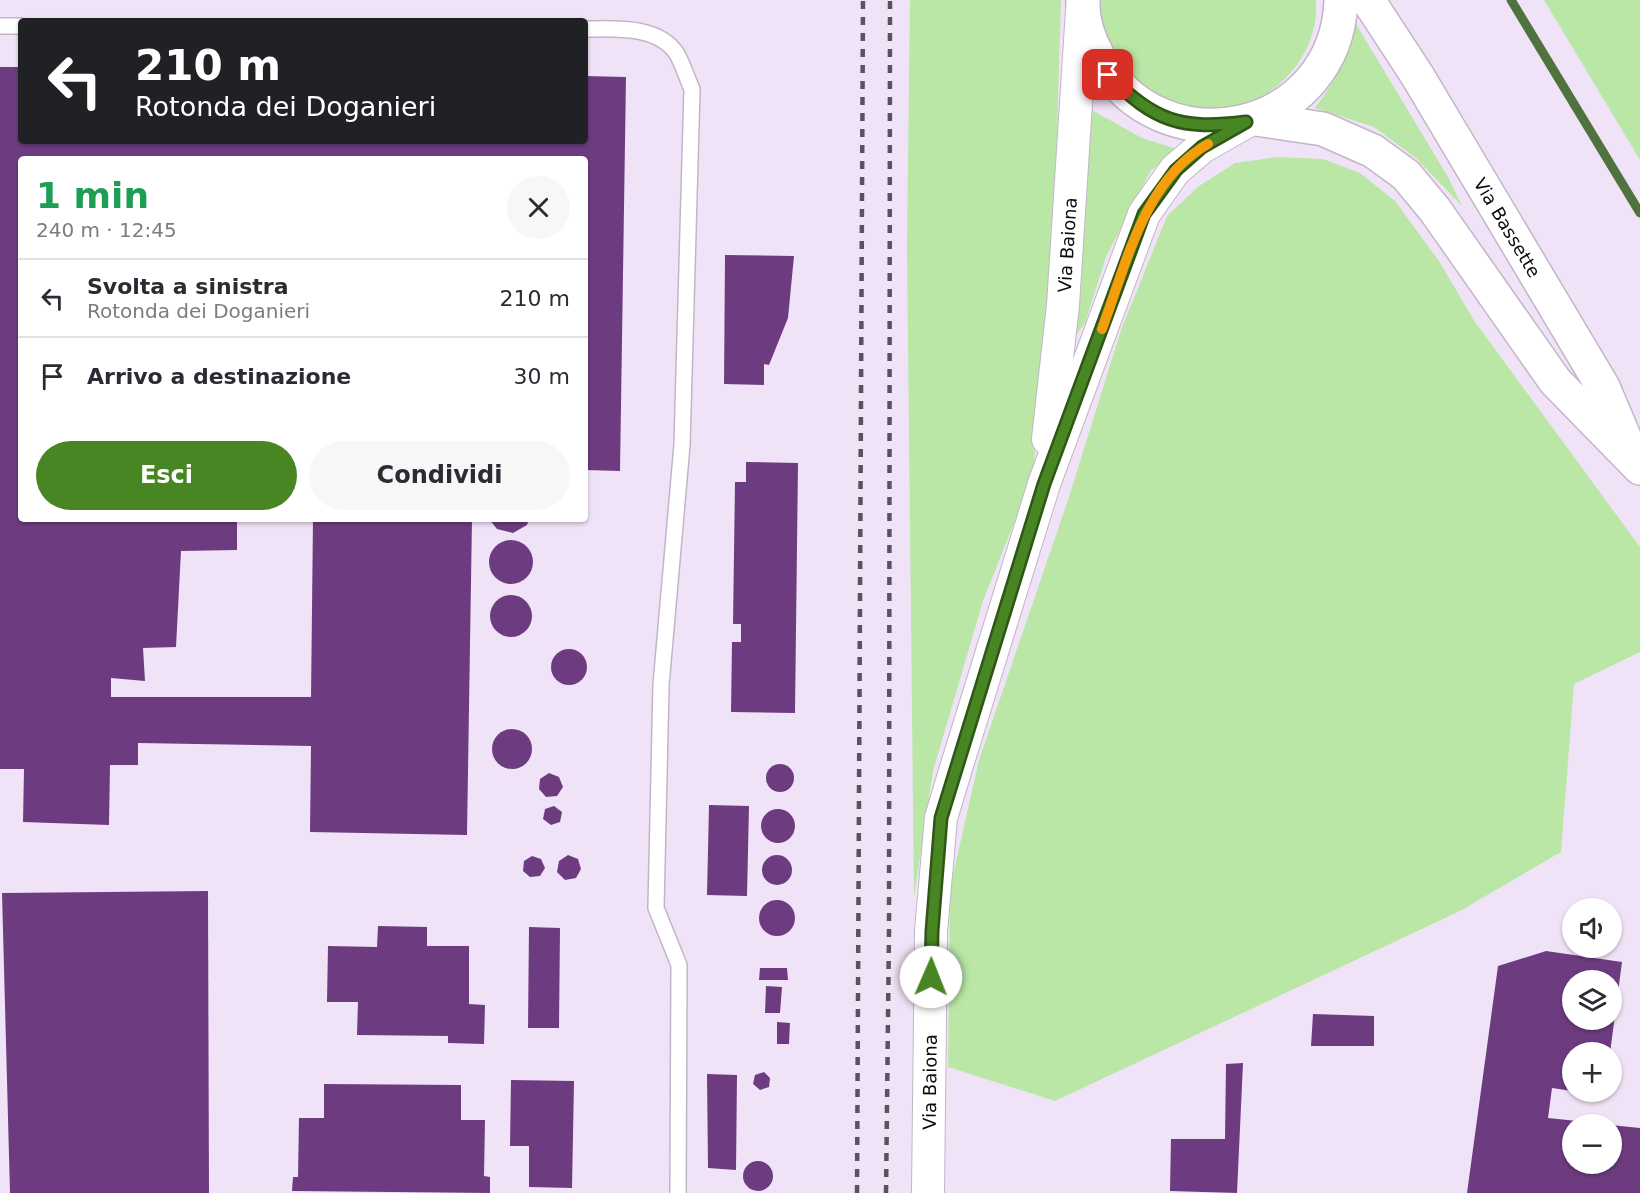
<!DOCTYPE html>
<html lang="it">
<head>
<meta charset="utf-8">
<style>
	body { margin:0; font-family:"DejaVu Sans",sans-serif; background:#f7f7f7; color:#2b2b33; height:100vh; display:flex; flex-direction:column; font-size:22px; white-space:nowrap }
	* { box-sizing:border-box; margin:0 }
	p { font-size:20px; color:#7c7c81 }
	.icon { flex:none; width:33px; height:33px; fill:none; stroke:currentColor; stroke-width:2; stroke-linecap:round; stroke-linejoin:round }
	.map { position:relative; flex:1; overflow:hidden }
	.drawer { position:absolute; left:18px; top:156px; width:570px; height:366px; display:flex; flex-direction:column; background:#fff; border-radius:6px; box-shadow:0 2px 4px #0004 }
	.drawer>* { flex:none }
	.hud { position:absolute; left:18px; top:18px; width:570px; height:126px; border-radius:6px; box-shadow:0 2px 4px #0004; background:#202124; color:#fff; overflow:hidden }
	.buttons { position:absolute; left:1562px; top:898px; display:grid; gap:12px }
	.buttons a { display:grid; place-items:center; width:60px; height:60px; border-radius:50%; background:#fff; box-shadow:0 2px 4px #0004; font-size:30px }
	.pin { position:absolute; display:grid; place-items:center; width:51px; height:51px; color:#fff; margin:-26px; border-radius:12px; box-shadow:0 3px 9px #0006 }
	.me { position:absolute; width:66px; margin:-33px; rotate:1deg; stroke-linejoin:round; filter:drop-shadow(0 0 4px #0008) }
	.turn { display:flex; align-items:center; gap:21px; height:126px; padding:0 18px; font-size:27px }
	.turn .icon { width:78px; height:78px; stroke-width:2.5 }
	.turn b { display:block; font-size:42px; line-height:51px }
	.round { display:grid; place-items:center; flex:none; width:63px; height:63px; border-radius:32px; background:#f7f7f7 }
	.headline { display:flex; align-items:center; justify-content:space-between; height:102px; padding:0 18px }
	h1 { font-size:36px; font-weight:800; line-height:45px; color:#1e9e55 }
	.primary-button { display:flex; gap:12px; margin-top:auto; padding:12px 18px }
	.primary-button a { flex:1; height:69px; border-radius:36px; background:#488523; color:#fff; font-size:24px; font-weight:800; line-height:69px; text-align:center }
	.primary-button a+a { background:#f7f7f7; color:#2b2b33 }
	ul { padding:0; list-style:none }
	li { display:flex; align-items:center; gap:18px; height:78px; padding:0 18px; border-top:2px solid #e1e1e2 }
	li div { flex:1 }
	li b { display:block; font-size:22px }
	li em { font-style:normal }
	.map>svg:first-child { display:block }
</style>
</head>
<body>
<div class="map">
<svg width="1640" height="1193" viewBox="0 0 1640 1193">
	<rect width="100%" height="100%" fill="#f1e3f7"/>
	<g fill="#bae7a5">
		<path d="M 910,0 L 1061,0 L 1054,230 L 1033,475 L 983,601 L 933,771 L 914,898 L 907,247 Z"/>
		<path d="M 1101,0 L 1316,0 C 1320,62 1265,113 1204,111 C 1198,111 1191,112 1186,110 C 1178,108 1169,101 1162,97 C 1151,90 1135,84 1127,76 C 1108,58 1099,24 1101,0 Z"/>
		<path d="M 1544,0 L 1640,0 L 1640,160 Z"/>
		<path d="M 1353,19 L 1448,177 L 1462,206 L 1416,158 L 1374,127 L 1315,108 C 1338,77 1348,58 1353,19 Z"/>
		<path d="M 1090,109 L 1142,138 L 1180,150 L 1151,170 L 1106,257 L 1085,323 L 1076,335 Z"/>
		<path d="M 1278,157 L 1323,159 L 1360,173 L 1395,201 L 1439,261 L 1475,322 L 1640,547 L 1640,652 L 1574,684 L 1561,852 L 1460,911 L 1055,1101 L 948,1067 L 950,888 L 979,760 L 1068,500 L 1121,330 L 1167,216 L 1199,186 L 1235,163 Z"/>
	</g>
	<g fill="none" stroke-linecap="round" stroke-linejoin="round">
		<path stroke="#4f723e" stroke-width="9" d="M 1511,0 L 1640,213"/>
	</g>
	<g fill="#6d3c80" fill-rule="evenodd">
		<path d="M 0,67 L 21,67 L 21,141 L 585,141 L 585,76 L 626,77 L 620,471 L 585,470 L 585,159 L 21,159 L 21,519 L 237,519 L 237,550 L 181,551 L 176,647 L 143,648 L 145,681 L 111,678 L 111,697 L 311,697 L 313,519 L 472,519 L 467,835 L 310,832 L 311,746 L 138,743 L 138,765 L 110,765 L 109,825 L 23,822 L 24,769 L 0,769 Z"/>
		<path d="M 725,255 L 794,256 L 788,318 L 769,365 L 764,364 L 764,385 L 724,384 Z"/>
		<path d="M 746,462 L 798,463 L 795,713 L 731,712 L 732,642 L 741,642 L 741,624 L 733,624 L 735,482 L 746,482 Z"/>
		<path d="M 489,519 L 529,519 L 527,525 L 513,533 L 497,529 Z"/>
		<circle cx="511" cy="562" r="22"/>
		<circle cx="511" cy="616" r="21"/>
		<circle cx="569" cy="667" r="18"/>
		<circle cx="512" cy="749" r="20"/>
		<circle cx="780" cy="778" r="14"/>
		<path d="M 549,773 L 559,777 L 563,787 L 557,796 L 546,797 L 539,789 L 540,779 Z"/>
		<path d="M 709,805 L 749,806 L 747,896 L 707,895 Z"/>
		<path d="M 554,806 L 562,812 L 560,822 L 551,825 L 543,819 L 545,809 Z"/>
		<circle cx="778" cy="826" r="17"/>
		<path d="M 568,855 L 578,859 L 581,869 L 576,878 L 565,880 L 557,872 L 559,861 Z"/>
		<circle cx="777" cy="870" r="15"/>
		<path d="M 532,856 L 541,859 L 545,868 L 540,876 L 530,877 L 523,871 L 524,861 Z"/>
		<path d="M 208,891 L 209,1193 L 10,1193 L 2,893 Z"/>
		<circle cx="777" cy="918" r="18"/>
		<path d="M 378,926 L 427,927 L 427,946 L 469,946 L 469,1004 L 485,1005 L 484,1044 L 448,1043 L 448,1036 L 357,1035 L 358,1002 L 327,1002 L 328,946 L 377,947 Z"/>
		<path d="M 529,927 L 560,928 L 559,1028 L 528,1028 Z"/>
		<path d="M 1546,951 L 1622,962 L 1610,1053 L 1572,1053 L 1572,1091 L 1552,1088 L 1548,1118 L 1597,1123 L 1572,1125 L 1572,1164 L 1611,1164 L 1611,1125 L 1640,1128 L 1640,1193 L 1467,1193 L 1498,966 ZM 1572,981 L 1611,981 L 1611,1020 L 1572,1020 Z"/>
		<path d="M 760,968 L 787,968 L 788,980 L 759,980 Z"/>
		<path d="M 766,986 L 782,987 L 780,1013 L 765,1013 Z"/>
		<path d="M 1313,1014 L 1374,1016 L 1374,1046 L 1311,1046 Z"/>
		<path d="M 777,1022 L 790,1023 L 789,1044 L 777,1044 Z"/>
		<path d="M 1243,1063 L 1237,1193 L 1170,1191 L 1171,1139 L 1225,1139 L 1226,1064 Z"/>
		<path d="M 764,1072 L 770,1078 L 769,1087 L 760,1090 L 753,1084 L 755,1075 Z"/>
		<path d="M 707,1074 L 737,1075 L 736,1170 L 708,1168 Z"/>
		<path d="M 511,1080 L 574,1081 L 572,1188 L 529,1187 L 529,1146 L 510,1146 Z"/>
		<path d="M 324,1084 L 461,1085 L 461,1120 L 485,1120 L 484,1176 L 490,1177 L 490,1193 L 292,1191 L 293,1177 L 298,1177 L 299,1118 L 324,1118 Z"/>
		<circle cx="758" cy="1176" r="15"/>
	</g>
	<g fill="none" stroke-linecap="round" stroke-linejoin="round">
		<g stroke="#c3b5c8" stroke-width="18">
			<g id="lane">
				<path d="M 0,26 L 21,26"/>
				<path d="M 585,29 C 616,29 658,25 677,54 C 683,65 687,78 692,89 L 682,445 L 661,685 L 656,908 L 679,965 L 678,1193"/>
			</g>
		</g>
		<g stroke="#c3b5c8" stroke-width="34">
			<g id="street">
				<path id="s1" d="M 1048,439 L 1063,305 L 1082,10"/>
				<path id="s2" d="M 928,1193 L 931,931 L 941,818 L 957,765 L 1044,484 L 1144,214 L 1175,170 L 1202,147 L 1246,122"/>
			</g>
		</g>
		<g stroke="#c3b5c8" stroke-width="36">
			<g id="secondary">
				<path d="M 1083,0 C 1082,19 1089,40 1098,56 C 1161,173 1337,133 1341,0"/>
				<path id="s3" d="M 1368,0 L 1417,75 L 1603,387 L 1628,446"/>
				<path d="M 1256,119 L 1323,129 L 1373,151 L 1406,175 L 1435,210 L 1555,381 L 1640,468"/>
			</g>
		</g>
		<use href="#lane" stroke="#fff" stroke-width="15"/>
		<use href="#street" stroke="#fff" stroke-width="32"/>
		<use href="#secondary" stroke="#fff" stroke-width="33"/>
		<g stroke="#5a535d" stroke-width="4.5" stroke-dasharray="8 8" stroke-linecap="butt">
			<path d="M 857,1193 L 863,0"/>
			<path d="M 886,1193 L 889,931 L 890,0"/>
		</g>
	</g>
	<g fill="none" stroke-linecap="round" stroke-linejoin="round">
		<g stroke="#2f5617" stroke-width="15">
			<path id="route" d="M 931,977 L 932,931 L 941,818 L 1044,484 L 1144,214 L 1176,170 L 1202,147 L 1246,122 C 1180,130 1156,122 1108,75"/>
		</g>
		<use href="#route" stroke="#488523" stroke-width="10"/>
		<path stroke="#f59e0b" stroke-width="10" d="M 1102,329 C 1126,265 1144,180 1208,144"/>
	</g>
	<g text-anchor="middle" dominant-baseline="central" stroke-width="6" stroke-linejoin="round" paint-order="stroke">
		<g font-size="18" fill="#0e0a10" stroke="#f1e3f7">
			<text stroke="none"><textPath href="#s3" startOffset="267">Via Bassette</textPath></text>
			<text stroke="none"><textPath href="#s1" startOffset="195">Via Baiona</textPath></text>
			<text stroke="none"><textPath href="#s2" startOffset="111">Via Baiona</textPath></text>
		</g>
	</g>
</svg>
<div class="buttons">
<a><svg class="icon" aria-label="sound" viewBox="0 0 24 24"><path d="M4 9h4l5-4v14l-5-4H4zM17 9q2 3 0 6"/></svg></a>
<a><svg class="icon" aria-label="layers" viewBox="0 0 24 24"><path d="M12 4l9 5-9 5-9-5zM3 14l9 5 9-5"/></svg></a>
<a>+</a>
<a>−</a>
</div>
<div class="pin" style="left:1108px;top:75px;background:#d93025"><svg class="icon" aria-label="arrive" viewBox="0 0 24 24"><path d="M6 21V4h12l-3 4 3 4H6"/></svg></div>
<svg class="me" style="left:931px;top:977px" viewBox="-20 -20 40 40"><circle r="19" fill="#fff"/><path d="M0-13L10 11 0 6-10 11z" fill="#488523"/></svg>
<div class="hud">
<div class="turn"><svg class="icon" aria-label="left" viewBox="0 0 24 24"><path d="M17 20v-9H6M10 6l-5 5 5 5"/></svg><div><b>210 m</b>Rotonda dei Doganieri</div></div>
</div>
<section class="drawer">
<div class="headline"><div><h1>1 min</h1><p>240 m · 12:45</p></div><a class="round"><svg class="icon" aria-label="close" viewBox="0 0 24 24"><path d="M6 6l12 12M18 6L6 18"/></svg></a></div>
<ul>
<li><svg class="icon" aria-label="left" viewBox="0 0 24 24"><path d="M17 20v-9H6M10 6l-5 5 5 5"/></svg><div><b>Svolta a sinistra</b><p>Rotonda dei Doganieri</p></div><em>210 m</em></li>
<li><svg class="icon" aria-label="arrive" viewBox="0 0 24 24"><path d="M6 21V4h12l-3 4 3 4H6"/></svg><div><b>Arrivo a destinazione</b></div><em>30 m</em></li>
</ul>
<div class="primary-button"><a>Esci</a><a>Condividi</a></div>
</section>
</div>
</body>
</html>
